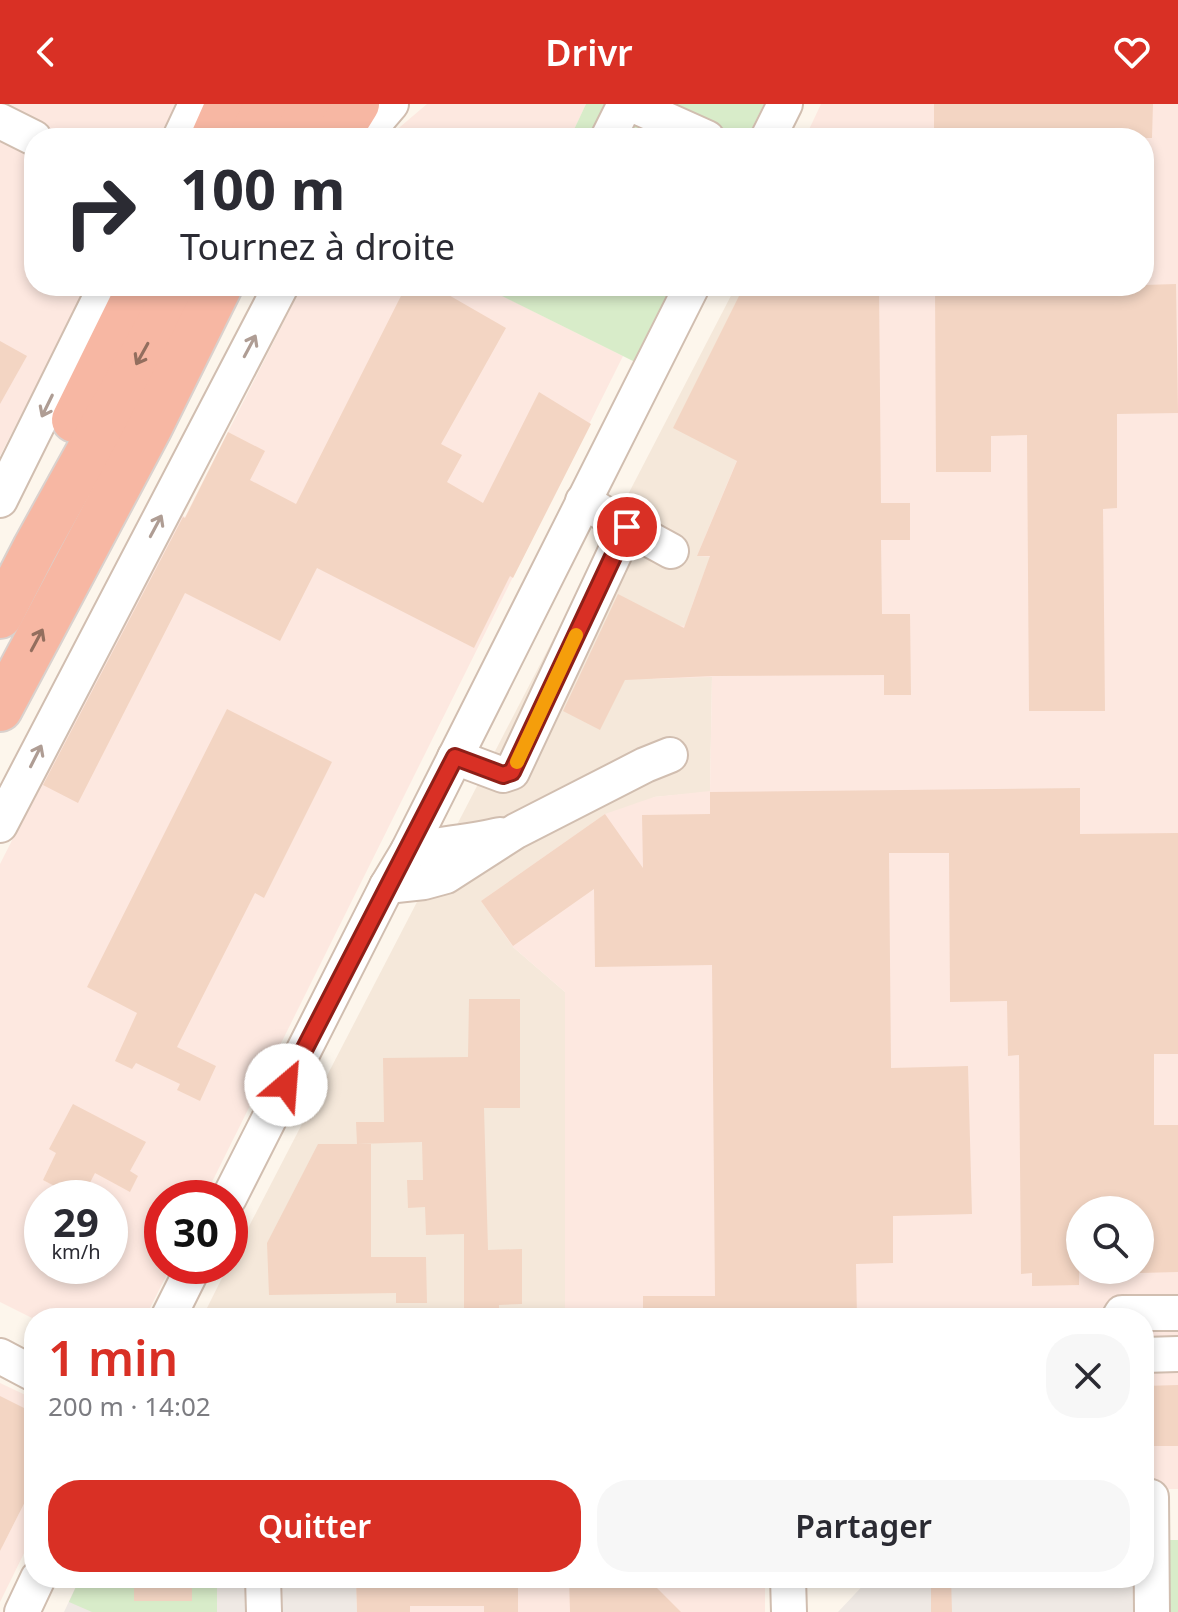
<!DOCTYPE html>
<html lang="fr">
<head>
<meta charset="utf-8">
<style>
	body { margin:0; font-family:"Noto Sans",sans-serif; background:#f7f7f7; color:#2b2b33; height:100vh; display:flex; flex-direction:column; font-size:30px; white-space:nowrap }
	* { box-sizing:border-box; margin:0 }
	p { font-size:26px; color:#7c7c81 }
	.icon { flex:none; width:44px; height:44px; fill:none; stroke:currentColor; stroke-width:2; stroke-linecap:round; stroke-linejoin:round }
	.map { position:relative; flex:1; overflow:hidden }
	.side { position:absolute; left:24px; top:1204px; width:1130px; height:280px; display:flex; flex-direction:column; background:#fff; border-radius:32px; box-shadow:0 4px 12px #0003 }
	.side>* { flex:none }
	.guide { position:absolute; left:24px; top:24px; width:1130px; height:168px; border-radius:32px; box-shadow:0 4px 12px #0003; background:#fff; color:#2b2b33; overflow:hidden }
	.controls { position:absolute; left:1066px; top:1092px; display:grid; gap:16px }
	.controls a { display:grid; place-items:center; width:88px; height:88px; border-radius:50%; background:#fff; box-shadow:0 4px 12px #0003; font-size:40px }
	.speed { position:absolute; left:24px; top:1076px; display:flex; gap:16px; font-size:40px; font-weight:700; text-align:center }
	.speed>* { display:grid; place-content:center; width:104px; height:104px; border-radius:50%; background:#fff; box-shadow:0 4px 12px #0003; line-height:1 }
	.speed small { font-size:20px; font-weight:400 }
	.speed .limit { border:12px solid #d22; background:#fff; color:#111 }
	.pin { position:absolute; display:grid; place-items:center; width:68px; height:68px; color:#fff; margin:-34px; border:4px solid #fff; border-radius:50%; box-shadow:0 2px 8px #0007 }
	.me { position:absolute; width:88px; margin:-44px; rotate:27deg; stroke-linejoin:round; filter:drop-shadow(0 0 6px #0008) }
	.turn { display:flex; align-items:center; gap:28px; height:168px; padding:0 24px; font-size:36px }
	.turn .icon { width:104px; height:104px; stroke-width:2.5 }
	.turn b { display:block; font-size:56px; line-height:68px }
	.round { display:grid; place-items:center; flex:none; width:84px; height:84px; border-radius:32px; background:#f7f7f7 }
	.summary { display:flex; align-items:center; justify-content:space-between; height:136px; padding:0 24px }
	h1 { font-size:48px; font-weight:600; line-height:60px; color:#d93025 }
	.primary-button { display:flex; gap:16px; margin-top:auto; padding:16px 24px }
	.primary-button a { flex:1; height:92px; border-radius:32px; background:#d93025; color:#fff; font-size:32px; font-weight:600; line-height:92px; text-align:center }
	.primary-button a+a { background:#f7f7f7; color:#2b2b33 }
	header { display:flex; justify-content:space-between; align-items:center; height:104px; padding:0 24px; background:#d93025; color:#fff; font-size:36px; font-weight:600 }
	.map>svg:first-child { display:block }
</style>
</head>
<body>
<header><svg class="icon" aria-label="back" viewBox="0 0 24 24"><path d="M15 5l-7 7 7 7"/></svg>Drivr<svg class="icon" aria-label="heart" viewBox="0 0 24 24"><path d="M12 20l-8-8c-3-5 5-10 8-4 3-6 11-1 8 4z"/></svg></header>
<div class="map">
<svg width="1178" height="1508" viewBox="0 0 1178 1508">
	<rect width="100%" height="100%" fill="#fdf6ec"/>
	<path fill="#f5e8da" d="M 736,182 L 739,182 L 797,212 L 710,452 L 707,504 L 653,575 L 712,572 L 710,688 L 654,693 L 513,843 L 565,888 L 565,1214 L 202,1214 L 228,1162 L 230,1162 L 230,1159 Z"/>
	<g fill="#fde8e0" fill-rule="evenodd">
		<path d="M 0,0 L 180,0 L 163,34 L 34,34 L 34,182 L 87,182 L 0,352 Z"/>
		<path d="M 427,0 L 586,0 L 570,34 L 387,34 Z"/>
		<path d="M 821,0 L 1178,0 L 1178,1385 L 1144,1385 L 1144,1214 L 565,1214 L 565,888 L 513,843 L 481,797 L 605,710 L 654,693 L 710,687 L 712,573 L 652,575 L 672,522 L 708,521 L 707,504 L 691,504 L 710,453 L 697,452 L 797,212 L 739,182 L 1144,182 L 1144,34 L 805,34 ZM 1080,1106 L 1140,1106 L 1140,1166 L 1080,1166 Z"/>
		<path d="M 302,182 L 497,182 L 495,188 L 623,252 L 204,1094 L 162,1094 L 162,1162 L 171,1162 L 145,1214 L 34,1215 L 0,1198 L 0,760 L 178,409 L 185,413 ZM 42,1094 L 110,1094 L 110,1162 L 42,1162 Z"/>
		<path d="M 0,1279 L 34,1295 L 34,1429 L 0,1498 Z"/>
		<path d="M 356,1474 L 765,1474 L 765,1508 L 357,1508 Z"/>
	</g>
	<g fill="#efe9e4">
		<path d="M 80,1474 L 356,1474 L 357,1508 L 64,1508 Z"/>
		<path d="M 870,1474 L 1138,1474 L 1138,1508 L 838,1508 Z"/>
	</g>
	<g fill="#d8ecc9">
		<path d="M 586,0 L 764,0 L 747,34 L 570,34 Z"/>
		<path d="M 497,182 L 674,182 L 637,259 L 494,188 Z"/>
		<rect x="1167" y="1436" width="11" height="72"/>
		<path d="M 80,1474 L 217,1474 L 217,1508 L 92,1508 L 69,1498 Z"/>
	</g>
	<g fill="#f3d5c3">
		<path d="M 934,0 L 1153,0 L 1152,34 L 934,34 Z"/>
		<path d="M 1176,180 L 1178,309 L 1117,310 L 1117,404 L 1103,405 L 1105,607 L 1029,607 L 1027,331 L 991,332 L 991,368 L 936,368 L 935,182 L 1144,182 L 1144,181 Z"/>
		<path d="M 406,182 L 433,182 L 506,224 L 441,340 L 462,351 L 447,378 L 483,399 L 539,288 L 591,320 L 513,474 L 510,472 L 474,544 L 317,464 L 280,537 L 185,489 L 78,699 L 43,681 L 183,413 L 185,414 L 228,328 L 265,347 L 250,376 L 296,400 Z"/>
		<path d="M 744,182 L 879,182 L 881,399 L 910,399 L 910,436 L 881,436 L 882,510 L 910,510 L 911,591 L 884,591 L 884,571 L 712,572 L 625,576 L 600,626 L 563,607 L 618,490 L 684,524 L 710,452 L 697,452 L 737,357 L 673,324 Z"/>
		<path d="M 0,237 L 27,252 L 0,300 Z"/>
		<path d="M 227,605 L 332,658 L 264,794 L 255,789 L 177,943 L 216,962 L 200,997 L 177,986 L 180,980 L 136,959 L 132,965 L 115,957 L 137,909 L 87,883 Z"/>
		<path d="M 1080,684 L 1080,730 L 1178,729 L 1178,950 L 1154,950 L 1154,1021 L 1178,1021 L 1178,1168 L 1140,1169 L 1140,1106 L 1080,1106 L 1079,1181 L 1032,1182 L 1032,1169 L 1021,1170 L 1019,951 L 1008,952 L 1007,897 L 950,898 L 949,749 L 889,749 L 891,964 L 968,962 L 972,1110 L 893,1112 L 893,1159 L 856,1160 L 857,1214 L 643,1214 L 643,1192 L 715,1192 L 712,861 L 595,863 L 594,785 L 513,842 L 481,797 L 605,710 L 643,764 L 642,711 L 710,710 L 710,688 Z"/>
		<path d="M 469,895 L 520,895 L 520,1004 L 484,1004 L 488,1146 L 522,1145 L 522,1200 L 499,1201 L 499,1214 L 464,1214 L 464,1130 L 426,1131 L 425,1103 L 408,1104 L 407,1076 L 423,1076 L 422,1038 L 357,1040 L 356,1018 L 384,1018 L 383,954 L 468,953 Z"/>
		<path d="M 73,1000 L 146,1038 L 130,1067 L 138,1072 L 130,1088 L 95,1069 L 82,1094 L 77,1094 L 43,1076 L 56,1049 L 49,1045 Z"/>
		<path d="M 318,1040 L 371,1040 L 371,1153 L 426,1153 L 427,1199 L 396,1199 L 396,1189 L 269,1191 L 267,1139 Z"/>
		<path d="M 1178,1281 L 1178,1342 L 1144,1342 L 1144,1282 Z"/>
		<path d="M 0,1292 L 34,1309 L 34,1380 L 0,1447 Z"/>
		<rect x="134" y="1474" width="58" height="23"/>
		<path d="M 356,1474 L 518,1474 L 518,1508 L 484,1508 L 484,1502 L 410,1502 L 410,1508 L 357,1508 Z"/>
		<path d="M 569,1474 L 647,1474 L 681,1508 L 570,1508 Z"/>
		<path d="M 931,1474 L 951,1474 L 952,1508 L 931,1508 Z"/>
	</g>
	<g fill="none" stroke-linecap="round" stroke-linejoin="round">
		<g stroke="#d1beb0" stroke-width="38">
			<g id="minor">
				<path d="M 631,0 L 707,34"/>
				<path d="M 0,17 L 34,34"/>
				<path d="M 180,34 L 196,0"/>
				<path d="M 362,34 L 391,0"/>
				<path d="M 608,34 L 625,0"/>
				<path d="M 768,34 L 785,0"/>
				<path d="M 0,396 L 106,182"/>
				<path d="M 627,423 L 671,447"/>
				<path d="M 455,653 L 503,671 L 512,668 L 627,423 L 583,397"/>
				<path d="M 0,721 L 281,182"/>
				<path d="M 408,747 C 439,740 470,738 500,731"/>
				<path d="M 387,782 L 424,778 L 446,772 L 516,727 L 645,661 L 670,651"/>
				<path d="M 229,1094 L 387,782 L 408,747 L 692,182"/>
				<path d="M 168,1214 L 194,1162"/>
				<path d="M 1119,1214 L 1122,1209 L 1178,1209"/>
				<path d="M 1144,1251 L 1178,1250"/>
				<path d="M 0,1252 L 34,1270"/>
				<path d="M 1151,1393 L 1152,1508"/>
				<path d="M 263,1474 L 264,1508"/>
				<path d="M 788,1474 L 789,1508"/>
				<path d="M 22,1508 L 38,1474"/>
			</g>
		</g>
		<g stroke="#dad1cd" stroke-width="48">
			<g id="highway">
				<path d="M 213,34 L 228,0"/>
				<path d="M 251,34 L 267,0"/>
				<path d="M 295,34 L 313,0"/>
				<path d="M 336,34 L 357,0"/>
				<path d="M 74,316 L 140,182"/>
				<path d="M 0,512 L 35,444 L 180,182"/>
				<path d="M 0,605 L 149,325 L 220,182"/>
			</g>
		</g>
		<use href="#minor" stroke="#fff" stroke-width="34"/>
		<use href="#highway" stroke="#f7b7a3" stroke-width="44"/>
	</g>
	<defs><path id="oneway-shaft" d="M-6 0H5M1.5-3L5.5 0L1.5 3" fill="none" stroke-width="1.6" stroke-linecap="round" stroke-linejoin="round" transform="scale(2)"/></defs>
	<g stroke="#af9d94">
		<use href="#oneway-shaft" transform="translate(250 242) rotate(-62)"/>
		<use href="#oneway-shaft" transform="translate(47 302) rotate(116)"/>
		<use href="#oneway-shaft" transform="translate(156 422) rotate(-62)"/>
		<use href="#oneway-shaft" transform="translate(36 652) rotate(-63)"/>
	</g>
	<g stroke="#936e5e">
		<use href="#oneway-shaft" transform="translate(142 250) rotate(119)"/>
		<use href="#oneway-shaft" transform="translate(37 536) rotate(-62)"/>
	</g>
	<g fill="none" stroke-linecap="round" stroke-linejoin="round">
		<g stroke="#8d1f18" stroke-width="20">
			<path id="route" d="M 286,981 L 455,653 L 503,671 L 512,668 L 627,423"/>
		</g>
		<use href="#route" stroke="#d93025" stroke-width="14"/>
		<path stroke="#f59e0b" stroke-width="14" d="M 517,658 L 576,531"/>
	</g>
</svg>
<div class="controls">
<a><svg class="icon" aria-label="search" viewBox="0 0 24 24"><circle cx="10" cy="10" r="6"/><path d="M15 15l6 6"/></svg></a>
</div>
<div class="speed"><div>29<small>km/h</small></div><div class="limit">30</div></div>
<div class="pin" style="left:627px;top:423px;background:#d93025"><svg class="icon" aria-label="arrive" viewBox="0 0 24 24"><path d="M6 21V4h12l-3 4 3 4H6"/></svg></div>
<svg class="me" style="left:286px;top:981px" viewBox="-20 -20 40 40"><circle r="19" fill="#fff"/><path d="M0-13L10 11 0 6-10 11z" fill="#d93025"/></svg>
<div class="guide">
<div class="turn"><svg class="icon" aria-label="right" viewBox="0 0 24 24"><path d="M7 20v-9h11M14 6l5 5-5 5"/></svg><div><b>100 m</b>Tournez à droite</div></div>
</div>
<section class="side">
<div class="summary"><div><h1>1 min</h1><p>200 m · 14:02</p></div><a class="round"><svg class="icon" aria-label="close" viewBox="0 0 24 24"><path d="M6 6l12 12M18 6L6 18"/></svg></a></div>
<div class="primary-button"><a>Quitter</a><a>Partager</a></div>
</section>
</div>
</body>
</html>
